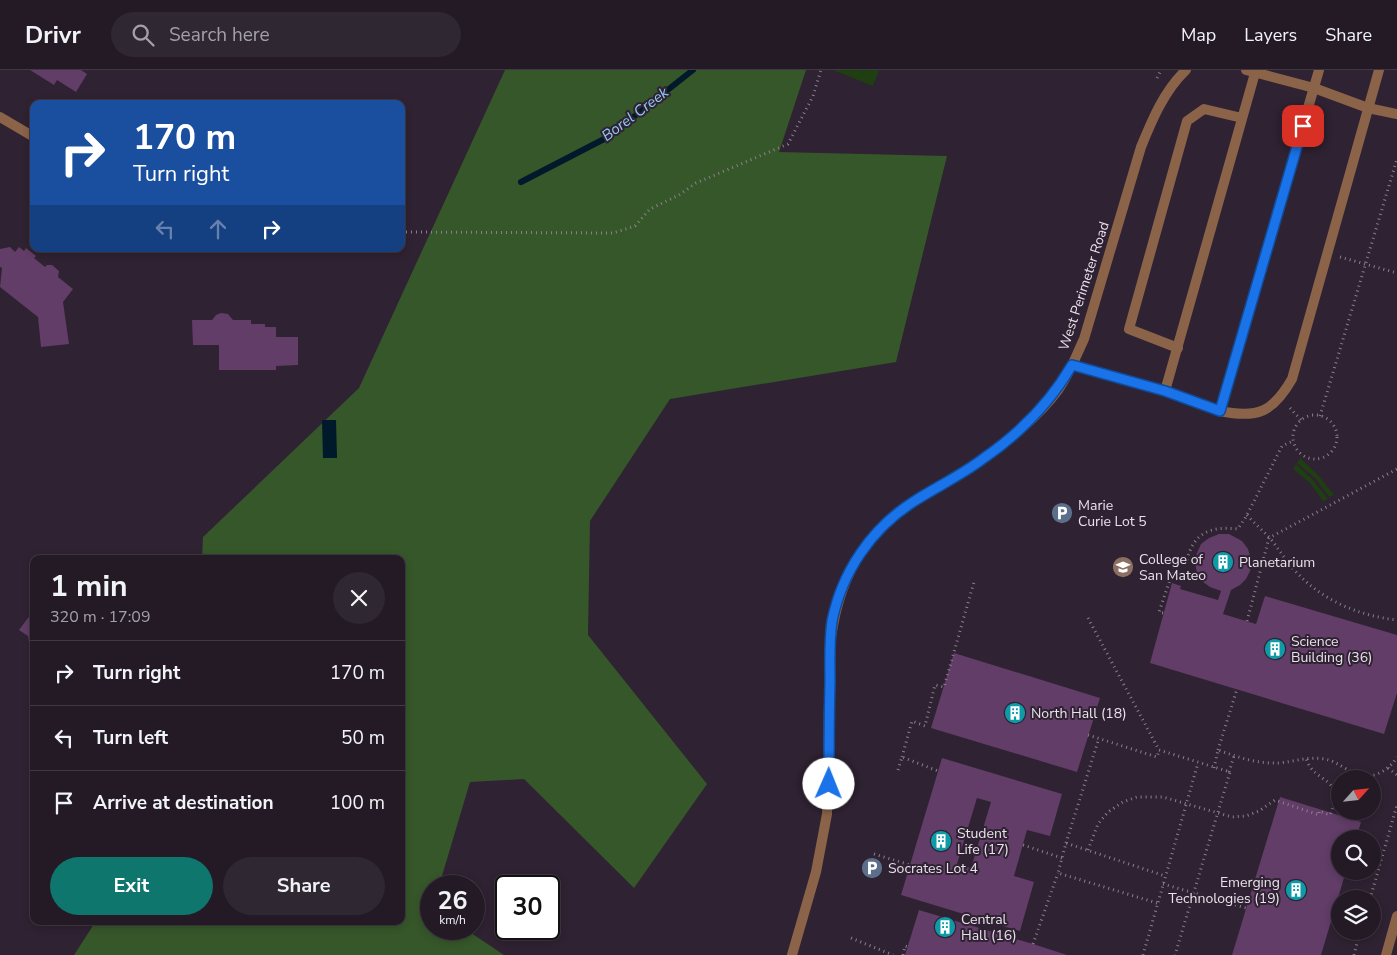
<!DOCTYPE html>
<html lang="en">
<head>
<meta charset="utf-8">
<style>
	body { margin:0; font-family:"Nunito Sans",sans-serif; background:#2f2732; color:#f1f3f6; height:100vh; display:flex; flex-direction:column; font-size:19px; white-space:nowrap }
	* { box-sizing:border-box; margin:0 }
	p { font-size:16px; color:#a3a1a7 }
	.icon { flex:none; width:28px; height:28px; fill:none; stroke:currentColor; stroke-width:2; stroke-linecap:round; stroke-linejoin:round }
	.map { position:relative; flex:1; overflow:hidden }
	.drawer { position:absolute; left:30px; top:485px; width:375px; height:370px; display:flex; flex-direction:column; background:#231a26; border-radius:10px; box-shadow:0 2px 8px #0003,0 0 0 1px #403843 }
	.drawer>* { flex:none }
	.banner { position:absolute; left:30px; top:30px; width:375px; height:152px; border-radius:10px; box-shadow:0 2px 8px #0003,0 0 0 1px #403843; background:#1a4fa0; color:#fff; overflow:hidden }
	.needle { width:32px; rotate:63deg }
	.tools { position:absolute; left:1331px; top:700px; display:grid; gap:10px }
	.tools a { display:grid; place-items:center; width:50px; height:50px; border-radius:50%; background:#231a26; box-shadow:0 2px 8px #0003,0 0 0 1px #403843; font-size:25px }
	.speed { position:absolute; left:420px; top:805px; display:flex; gap:10px; font-size:25px; font-weight:700; text-align:center }
	.speed>* { display:grid; place-content:center; width:65px; height:65px; border-radius:50%; background:#231a26; box-shadow:0 2px 8px #0003,0 0 0 1px #403843; line-height:1 }
	.speed small { font-size:12px; font-weight:400 }
	.speed .limit { border:2px solid #111; border-radius:8px; background:#fff; color:#111 }
	.pin { position:absolute; display:grid; place-items:center; width:42px; height:42px; color:#fff; margin:-21px; border-radius:10px; box-shadow:0 2px 8px #0006 }
	.me { position:absolute; width:55px; margin:-28px; rotate:1deg; stroke-linejoin:round; filter:drop-shadow(0 0 4px #0008) }
	.turn { display:flex; align-items:center; gap:18px; height:105px; padding:0 20px; font-size:22px }
	.turn .icon { width:65px; height:65px; stroke-width:2.5 }
	.turn b { display:block; font-size:35px; line-height:42px }
	.lanes { display:flex; align-items:center; height:48px; padding:0 20px; background:#0003; justify-content:center; gap:25px; direction:ltr }
	.lanes .off { opacity:.35 }
	.round { display:grid; place-items:center; flex:none; width:52px; height:52px; border-radius:26px; background:#2f2732 }
	.head { display:flex; align-items:center; justify-content:space-between; height:85px; padding:0 20px }
	h1 { font-size:30px; font-weight:700; line-height:38px }
	.button { display:flex; gap:10px; margin-top:auto; padding:10px 20px }
	.button a { flex:1; height:58px; border-radius:30px; background:#0f766e; color:#fff; font-size:20px; font-weight:700; line-height:58px; text-align:center }
	.button a+a { background:#2f2732; color:#f1f3f6 }
	ul { padding:0; list-style:none }
	li { display:flex; align-items:center; gap:15px; height:65px; padding:0 20px; border-top:1px solid #403843 }
	li div { flex:1 }
	li b { display:block; font-size:19px }
	li em { font-style:normal }
	header { display:flex; align-items:center; gap:30px; box-sizing:border-box; height:70px; padding:0 25px; background:#231a26; border-bottom:1px solid #403843 }
	header strong { font-size:24px }
	nav { display:flex; gap:28px; margin-inline-start:auto; font-size:18px }
	.search { width:350px; height:45px; background:#2f2732; display:flex; align-items:center; gap:12px; box-sizing:border-box; padding:0 18px; border-radius:28px; color:#a3a1a7; font-size:19px }
	.map>svg:first-child { display:block }
</style>
</head>
<body>
<header>
<strong>Drivr</strong>
<div class="search"><svg class="icon" aria-label="search" viewBox="0 0 24 24"><circle cx="10" cy="10" r="6"/><path d="M15 15l6 6"/></svg>Search here</div>
<nav><a>Map</a><a>Layers</a><a>Share</a></nav>
</header>
<div class="map">
<svg width="1397" height="885" viewBox="0 0 1397 885">
	<rect width="100%" height="100%" fill="#2f2232"/>
	<g fill="#1f3e12">
		<path d="M 833,0 L 879,0 L 873,16 Z"/>
		<path d="M 1300,388 L 1317,404 L 1334,425 L 1329,427 L 1316,409 L 1297,393 Z"/>
		<path d="M 1296,394 L 1312,409 L 1328,429 L 1323,431 L 1310,413 L 1293,399 Z"/>
	</g>
	<path fill="#36572a" d="M 505,0 L 806,0 L 779,82 L 947,86 L 896,292 L 670,329 L 590,451 L 588,565 L 707,714 L 634,818 L 524,709 L 470,712 L 439,816 L 431,816 L 431,859 L 465,859 L 504,885 L 74,885 L 96,851 L 401,851 L 401,489 L 202,489 L 203,467 L 359,318 Z"/>
	<path fill="#00192b" d="M 322,350 L 336,350 L 337,388 L 323,388 Z"/>
	<g fill="none" stroke-linecap="round" stroke-linejoin="round">
		<path stroke="#00192b" stroke-width="6" d="M 521,112 L 608,67 L 693,0"/>
	</g>
	<g fill="#613d67" fill-rule="evenodd">
		<path d="M 30,0 L 81,0 L 87,4 L 76,22 L 57,10 L 54,15 Z"/>
		<path d="M 10,177 L 15,182 L 19,177 L 24,181 L 26,178 L 36,186 L 34,188 L 45,197 L 47,195 L 52,195 L 59,201 L 58,207 L 73,219 L 63,232 L 69,274 L 41,277 L 38,247 L 0,217 L 2,198 L 0,197 L 0,179 Z"/>
		<path d="M 221,243 L 228,244 L 233,250 L 251,250 L 251,254 L 265,254 L 265,257 L 276,257 L 276,267 L 298,267 L 298,295 L 276,296 L 276,300 L 219,300 L 219,275 L 193,275 L 192,250 L 212,250 L 216,245 Z"/>
		<path d="M 1219,464 L 1229,464 L 1242,471 L 1248,479 L 1252,492 L 1250,501 L 1246,509 L 1240,515 L 1231,520 L 1223,544 L 1256,554 L 1265,526 L 1397,565 L 1397,623 L 1384,664 L 1150,593 L 1172,513 L 1181,516 L 1180,519 L 1218,530 L 1221,521 L 1210,517 L 1203,512 L 1197,503 L 1195,493 L 1197,483 L 1201,474 L 1209,468 Z"/>
		<path d="M 31,544 L 34,546 L 34,586 L 31,586 L 28,566 L 19,560 Z"/>
		<path d="M 954,583 L 1100,628 L 1077,702 L 931,658 Z"/>
		<path d="M 942,688 L 1062,724 L 1050,766 L 1027,760 L 1014,806 L 1034,812 L 1020,861 L 901,825 ZM 977,728 L 991,732 L 971,798 L 957,794 Z"/>
		<path d="M 1280,727 L 1361,752 L 1356,769 L 1340,769 L 1340,801 L 1346,801 L 1321,885 L 1232,885 Z"/>
		<path d="M 919,840 L 1033,874 L 1067,885 L 905,885 Z"/>
	</g>
	<g fill="none" stroke-linecap="round" stroke-linejoin="round">
		<g stroke="#8a808d" stroke-width="3" stroke-dasharray="1 4" stroke-linecap="butt">
			<path d="M 1157,8 L 1161,0"/>
			<path d="M 401,162 L 613,163 L 635,156 L 650,139 L 679,125 L 696,113 L 788,74 L 813,26 L 821,0"/>
			<path d="M 1340,187 L 1397,203"/>
			<path d="M 1065,270 L 1070,254"/>
			<path d="M 1290,338 L 1301,350"/>
			<circle cx="1315" cy="367" r="22"/>
			<path d="M 1320,346 L 1397,89"/>
			<path d="M 1247,445 C 1254,453 1262,460 1269,467 C 1280,480 1288,495 1300,506 C 1326,532 1361,546 1397,550"/>
			<path d="M 1163,543 L 1159,542 L 1177,489 L 1187,490 C 1194,462 1211,456 1238,459 L 1247,445 L 1282,376 L 1293,371"/>
			<path d="M 1088,548 L 1159,680 L 1230,702 L 1175,885"/>
			<path d="M 1247,551 L 1269,468 L 1397,399"/>
			<path d="M 1088,665 L 1157,687 L 1159,680"/>
			<path d="M 1218,680 L 1237,619"/>
			<path d="M 902,687 L 912,651 L 925,656 L 935,615 L 944,617 L 974,512"/>
			<path d="M 1214,698 L 1218,680 C 1237,687 1258,694 1278,693 C 1294,692 1307,686 1324,689 C 1340,691 1352,708 1370,706 C 1381,704 1391,697 1397,687"/>
			<path d="M 1388,698 L 1397,705"/>
			<path d="M 898,700 L 902,687 L 938,701"/>
			<path d="M 1229,702 L 1234,686"/>
			<path d="M 1066,773 L 1099,668"/>
			<path d="M 1023,775 L 1062,788"/>
			<path d="M 1088,780 L 1098,754 L 1108,742 L 1123,732 L 1137,727 L 1163,727 L 1232,747 L 1246,746 L 1259,741 L 1275,730 L 1319,745 L 1319,741 L 1330,745 C 1347,704 1312,715 1306,687"/>
			<path d="M 874,784 L 910,795"/>
			<path d="M 1163,814 L 1246,838"/>
			<path d="M 1370,829 L 1397,735"/>
			<path d="M 1157,833 L 1058,803 L 1066,773 L 1165,806"/>
			<path d="M 851,868 L 893,885"/>
			<path d="M 1033,874 L 1058,803"/>
			<path d="M 903,885 L 905,876 L 908,877"/>
			<path d="M 1143,885 L 1198,693"/>
			<path d="M 1354,885 L 1360,861"/>
		</g>
		<g stroke="#8a6349" stroke-width="10">
			<path d="M 1178,278 L 1129,259 L 1187,51 L 1204,39 L 1242,48"/>
			<path d="M 1072,295 L 1165,321 L 1255,3"/>
			<path d="M 1165,321 L 1220,341 L 1319,0"/>
			<path d="M 1220,341 C 1258,349 1273,342 1292,309 L 1379,0"/>
			<path d="M 1386,885 L 1397,846"/>
		</g>
		<g stroke="#8a6349" stroke-width="10">
			<path d="M 1246,0 L 1314,18 L 1368,38 L 1397,44"/>
			<path d="M 0,47 L 34,67"/>
			<path d="M 792,885 L 816,802 L 827,744 L 830,577 C 836,517 861,464 914,431 C 938,416 963,404 986,387 C 1011,368 1039,346 1058,320 C 1069,305 1076,286 1084,269 L 1141,77 C 1152,50 1164,21 1186,0"/>
		</g>
	</g>
	<g fill="none" stroke-linecap="round" stroke-linejoin="round">
		<g stroke="#114b97" stroke-width="12">
			<path id="route" d="M 829,714 C 829,680 829,646 830,612 C 830,592 829,571 832,551 C 842,502 871,459 913,432 C 936,417 962,405 984,388 C 1020,363 1050,333 1072,295 L 1165,321 L 1220,341 L 1303,56"/>
		</g>
		<use href="#route" stroke="#1a73e8" stroke-width="9"/>
	</g>
	<defs>
		<g id="parking-disc" transform="scale(1.125)"><circle r="9.5" fill="#5c6f8a" stroke="#2f2232"/><path d="M-3.5-5.5H1a3.5 3.5 0 0 1 0 7H-1V5.5H-3.5ZM-1-3.4V-.6H.8a1.4 1.4 0 0 0 0-2.8Z" fill="#fff"/></g>
		<g id="building-disc" transform="scale(1.125)"><circle r="9.5" fill="#0f9aa8" stroke="#2f2232"/><path d="M-4-6H4V6H1V3H-1V6H-4ZM-2.5-4.3h1.7v1.8h-1.7ZM.8-4.3h1.7v1.8H.8ZM-2.5-1h1.7V.8h-1.7ZM.8-1h1.7V.8H.8Z" fill="#fff"/></g>
		<g id="university-disc" transform="scale(1.125)"><circle r="9.5" fill="#8d6e63" stroke="#2f2232"/><path d="M0-5L7-2L0 1L-7-2ZM-4 1L0 2.5L4 1V4Q0 6-4 4Z" fill="#fff"/></g>
	</defs>
	<g fill-rule="evenodd">
		<use href="#parking-disc" x="1062" y="443"/>
		<use href="#building-disc" x="1223" y="492"/>
		<use href="#university-disc" x="1123" y="497"/>
		<use href="#building-disc" x="1275" y="579"/>
		<use href="#building-disc" x="1015" y="643"/>
		<use href="#building-disc" x="941" y="771"/>
		<use href="#parking-disc" x="872" y="798"/>
		<use href="#building-disc" x="1296" y="820"/>
		<use href="#building-disc" x="945" y="857"/>
	</g>
	<g text-anchor="middle" dominant-baseline="central" stroke-width="4" stroke-linejoin="round" paint-order="stroke">
		<g font-size="14" fill="#e9e1eb" stroke="#2f2232">
			<text transform="translate(1084 216) rotate(-72)">West Perimeter Road</text>
		</g>
		<g font-size="14" fill="#e9e1eb" stroke="#2f2232" text-anchor="start">
			<text x="1078" y="435">Marie<tspan x="1078" dy="16">Curie Lot 5</tspan></text>
			<text x="1139" y="489">College of<tspan x="1139" dy="16">San Mateo</tspan></text>
			<text x="1239" y="492">Planetarium</text>
			<text x="1291" y="571">Science<tspan x="1291" dy="16">Building (36)</tspan></text>
			<text x="1031" y="643">North Hall (18)</text>
			<text x="957" y="763">Student<tspan x="957" dy="16">Life (17)</tspan></text>
			<text x="888" y="798">Socrates Lot 4</text>
			<text x="1280" y="812" text-anchor="end">Emerging<tspan x="1280" dy="16">Technologies (19)</tspan></text>
			<text x="961" y="849">Central<tspan x="961" dy="16">Hall (16)</tspan></text>
		</g>
		<g font-size="15" font-style="italic" fill="#90ccf9" stroke="#2f2232">
			<text transform="translate(635 44) rotate(-37)">Borel Creek</text>
		</g>
	</g>
</svg>
<div class="tools">
<a><svg class="needle" viewBox="-14 -14 28 28"><path d="M0-13l5 13h-10z" fill="#e53935"/><path d="M0 13l5-13h-10z" fill="#a3a1a7"/></svg></a>
<a><svg class="icon" aria-label="search" viewBox="0 0 24 24"><circle cx="10" cy="10" r="6"/><path d="M15 15l6 6"/></svg></a>
<a><svg class="icon" aria-label="layers" viewBox="0 0 24 24"><path d="M12 4l9 5-9 5-9-5zM3 14l9 5 9-5"/></svg></a>
</div>
<div class="speed"><div>26<small>km/h</small></div><div class="limit">30</div></div>
<div class="pin" style="left:1303px;top:56px;background:#d93025"><svg class="icon" aria-label="arrive" viewBox="0 0 24 24"><path d="M6 21V4h12l-3 4 3 4H6"/></svg></div>
<svg class="me" style="left:829px;top:714px" viewBox="-20 -20 40 40"><circle r="19" fill="#fff"/><path d="M0-13L10 11 0 6-10 11z" fill="#1a73e8"/></svg>
<div class="banner">
<div class="turn"><svg class="icon" aria-label="right" viewBox="0 0 24 24"><path d="M7 20v-9h11M14 6l5 5-5 5"/></svg><div><b>170 m</b>Turn right</div></div>
<div class="lanes"><svg class="icon off" aria-label="left" viewBox="0 0 24 24"><path d="M17 20v-9H6M10 6l-5 5 5 5"/></svg><svg class="icon off" aria-label="ahead" viewBox="0 0 24 24"><path d="M12 20V5M6 11l6-6 6 6"/></svg><svg class="icon" aria-label="right" viewBox="0 0 24 24"><path d="M7 20v-9h11M14 6l5 5-5 5"/></svg></div>
</div>
<section class="drawer">
<div class="head"><div><h1>1 min</h1><p>320 m · 17:09</p></div><a class="round"><svg class="icon" aria-label="close" viewBox="0 0 24 24"><path d="M6 6l12 12M18 6L6 18"/></svg></a></div>
<ul>
<li><svg class="icon" aria-label="right" viewBox="0 0 24 24"><path d="M7 20v-9h11M14 6l5 5-5 5"/></svg><div><b>Turn right</b></div><em>170 m</em></li>
<li><svg class="icon" aria-label="left" viewBox="0 0 24 24"><path d="M17 20v-9H6M10 6l-5 5 5 5"/></svg><div><b>Turn left</b></div><em>50 m</em></li>
<li><svg class="icon" aria-label="arrive" viewBox="0 0 24 24"><path d="M6 21V4h12l-3 4 3 4H6"/></svg><div><b>Arrive at destination</b></div><em>100 m</em></li>
</ul>
<div class="button"><a>Exit</a><a>Share</a></div>
</section>
</div>
</body>
</html>
